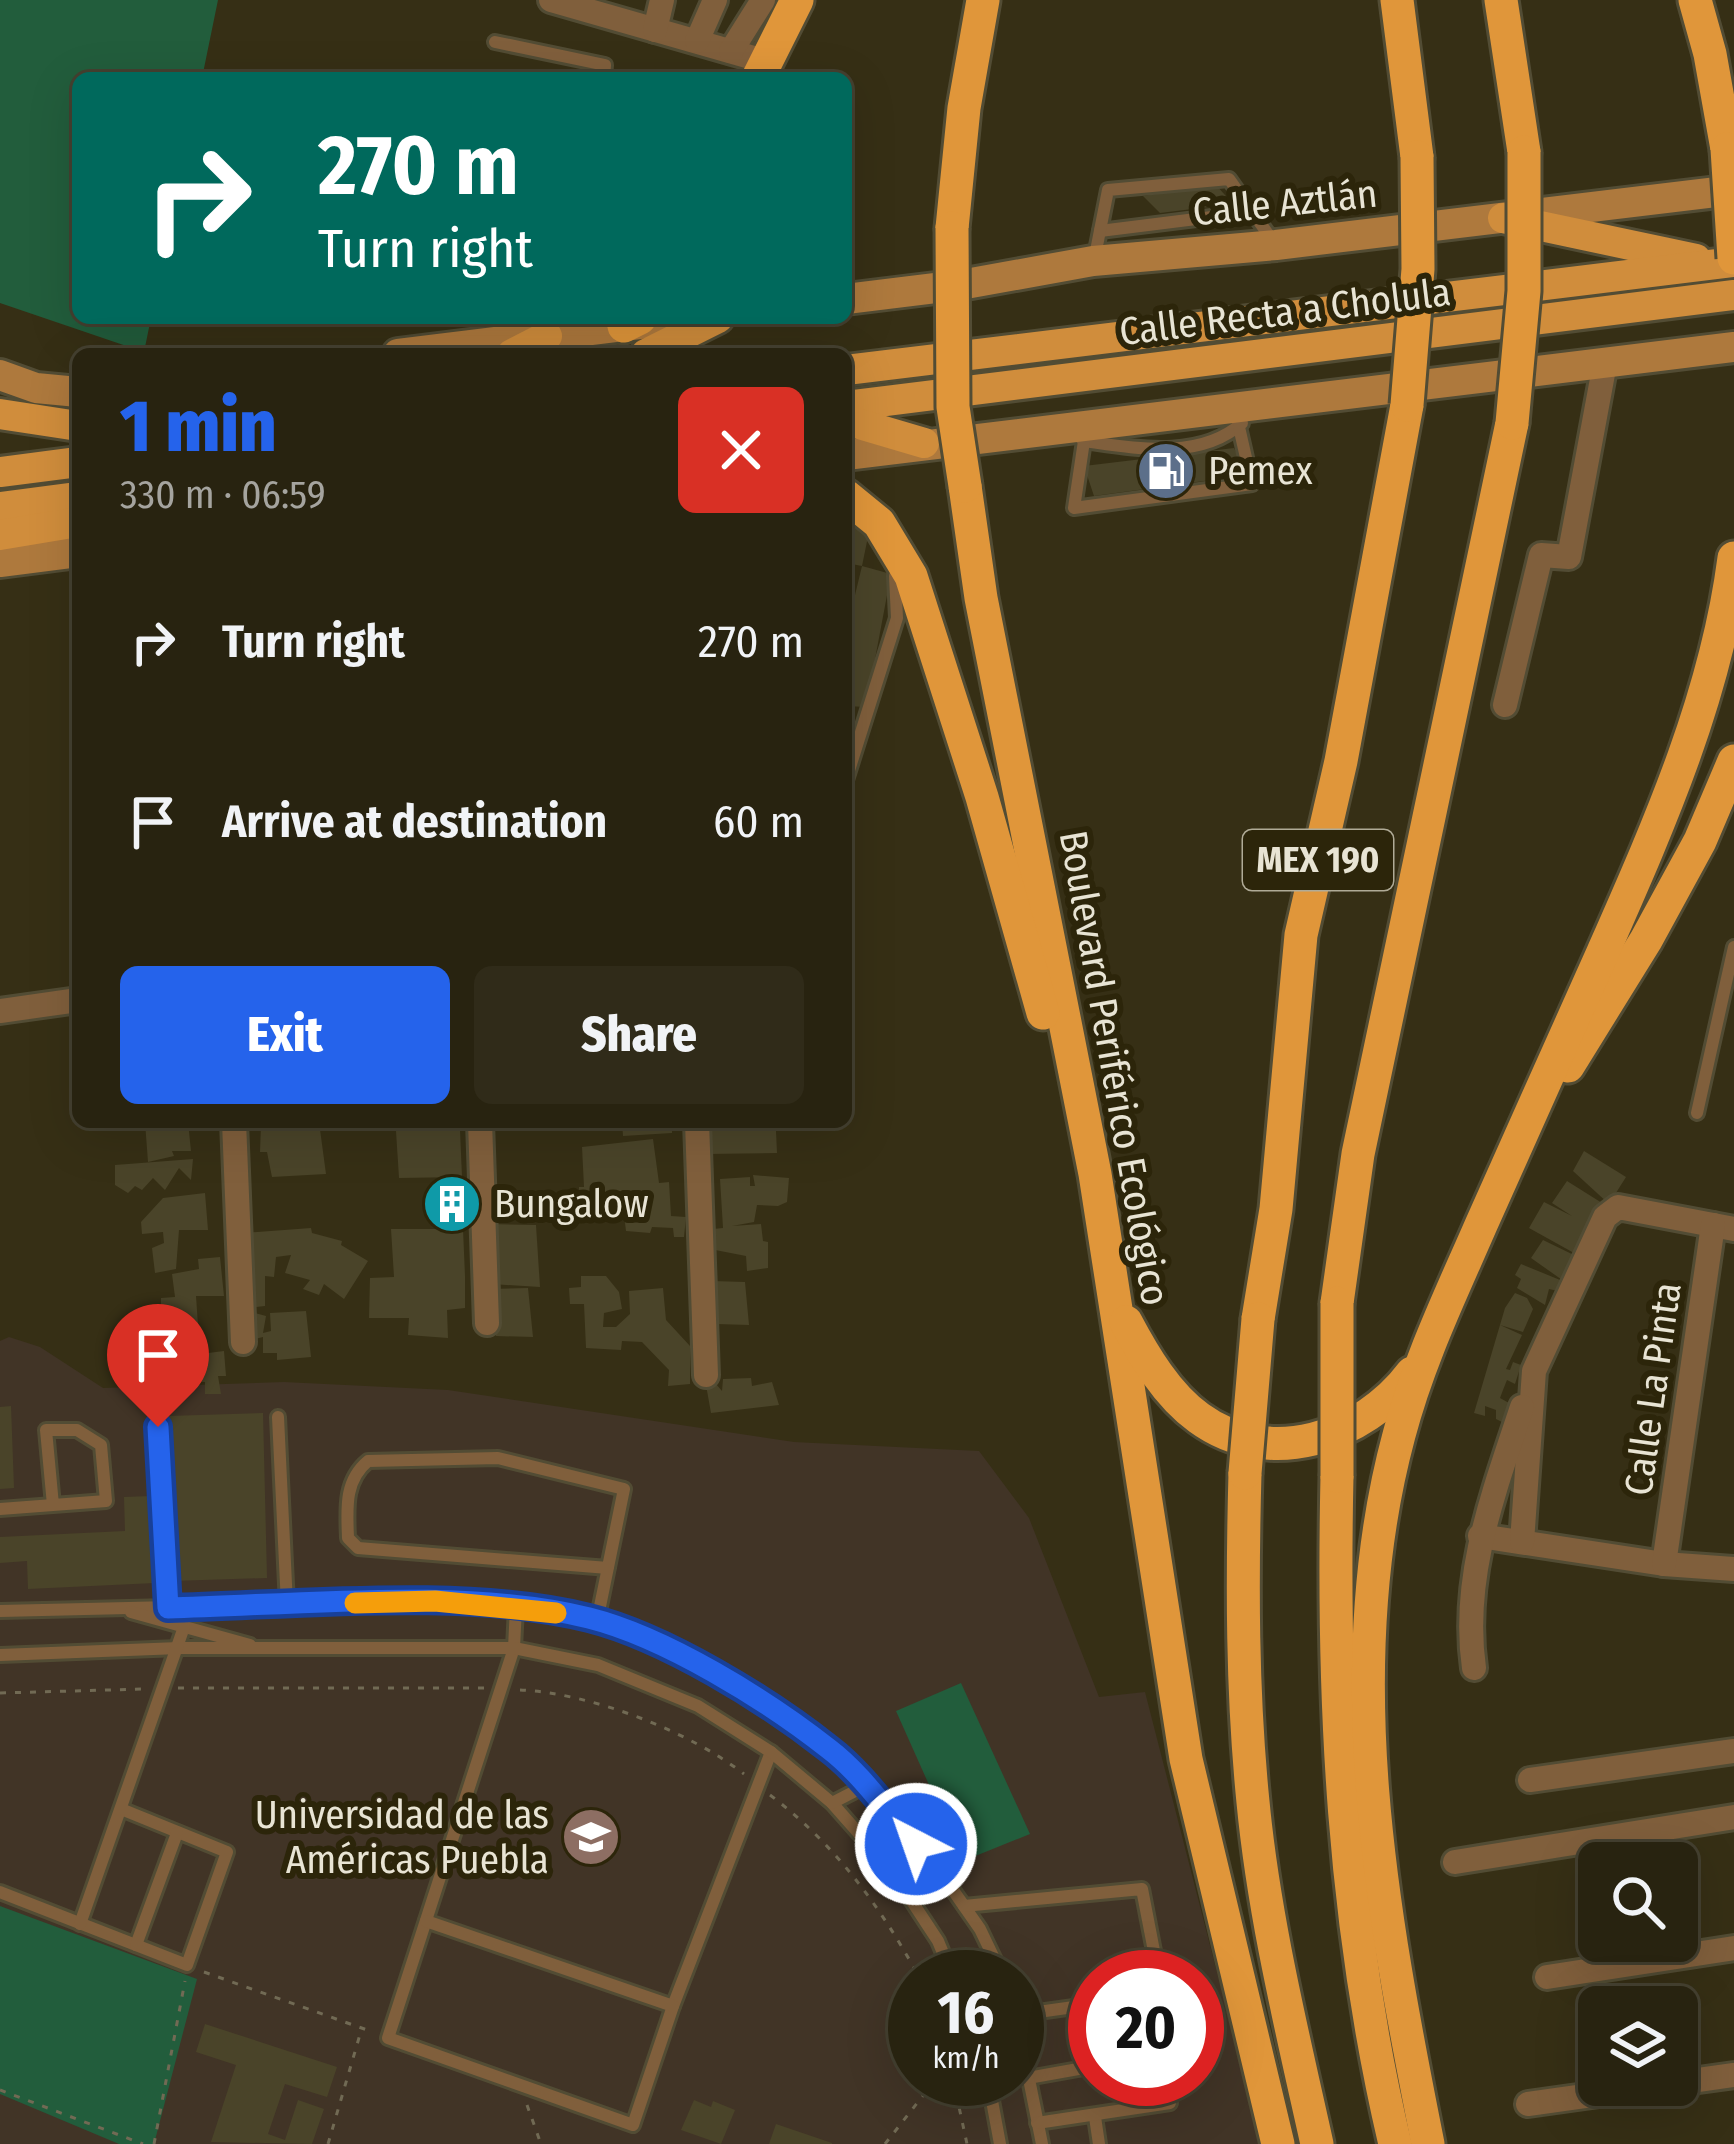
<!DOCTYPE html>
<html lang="en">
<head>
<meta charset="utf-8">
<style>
	body { margin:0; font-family:"Fira Sans Condensed",sans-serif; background:#302b19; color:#f1f3f6; height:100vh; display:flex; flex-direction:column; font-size:45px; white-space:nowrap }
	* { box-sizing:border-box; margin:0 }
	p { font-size:39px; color:#a5a49f }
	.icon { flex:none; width:66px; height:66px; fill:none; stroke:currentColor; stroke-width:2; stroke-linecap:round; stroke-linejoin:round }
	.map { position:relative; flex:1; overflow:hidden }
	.sheet { position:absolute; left:72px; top:348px; width:780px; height:780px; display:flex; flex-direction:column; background:#282310; border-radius:18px; box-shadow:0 12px 48px #0002,0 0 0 3px #444030 }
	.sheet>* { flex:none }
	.top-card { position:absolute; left:72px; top:72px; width:780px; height:252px; border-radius:18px; box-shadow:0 12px 48px #0002,0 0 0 3px #444030; background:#00695c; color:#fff; overflow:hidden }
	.tools { position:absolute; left:1578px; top:1842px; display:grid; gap:24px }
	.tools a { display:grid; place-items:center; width:120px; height:120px; border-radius:18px; background:#282310; box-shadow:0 12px 48px #0002,0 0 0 3px #444030; font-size:60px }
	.speed { position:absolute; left:888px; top:1950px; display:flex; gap:24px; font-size:60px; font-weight:700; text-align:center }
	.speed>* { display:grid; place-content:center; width:156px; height:156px; border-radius:50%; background:#282310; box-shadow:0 12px 48px #0002,0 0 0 3px #444030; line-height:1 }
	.speed small { font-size:30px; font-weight:400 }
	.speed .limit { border:18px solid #d22; background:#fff; color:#111 }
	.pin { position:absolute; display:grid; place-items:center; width:102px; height:102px; color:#fff; margin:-123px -51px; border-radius:50% 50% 50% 0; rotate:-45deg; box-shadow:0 0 12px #0007 }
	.pin .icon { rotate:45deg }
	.me { position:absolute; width:132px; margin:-66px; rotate:319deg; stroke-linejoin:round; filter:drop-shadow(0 0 9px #0008) }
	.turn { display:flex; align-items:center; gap:42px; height:252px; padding:0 48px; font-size:54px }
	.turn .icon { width:156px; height:156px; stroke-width:2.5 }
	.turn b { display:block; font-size:84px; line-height:102px }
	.round { display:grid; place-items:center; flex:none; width:126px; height:126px; border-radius:18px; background:#302b19 }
	.headline { display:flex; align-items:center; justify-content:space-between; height:204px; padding:0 48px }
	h1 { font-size:72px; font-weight:800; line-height:90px; color:#2563eb }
	.cta { display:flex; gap:24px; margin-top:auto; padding:24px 48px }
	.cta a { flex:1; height:138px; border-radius:18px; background:#2563eb; color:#fff; font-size:48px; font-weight:800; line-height:138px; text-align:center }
	.cta a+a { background:#302b19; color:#f1f3f6 }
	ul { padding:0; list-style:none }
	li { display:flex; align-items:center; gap:36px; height:180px; padding:0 48px }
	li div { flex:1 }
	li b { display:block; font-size:45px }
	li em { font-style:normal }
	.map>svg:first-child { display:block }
</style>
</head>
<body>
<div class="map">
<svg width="1734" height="2144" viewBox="0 0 1734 2144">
	<rect width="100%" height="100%" fill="#362f15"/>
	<path fill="#413426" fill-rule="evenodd" d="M 9,1337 L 40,1347 L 103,1388 L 284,1382 L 448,1390 L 794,1442 L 979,1451 L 1029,1518 L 1099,1697 L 1145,1692 L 1261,2144 L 0,2144 L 0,1341 ZM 915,1977 L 1017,1977 L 1017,2079 L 915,2079 ZM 1095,1977 L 1197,1977 L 1197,2079 L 1095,2079 Z"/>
	<g fill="#225d3c">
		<path d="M 0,0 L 218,0 L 202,78 L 78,78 L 78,318 L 151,318 L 144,352 L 0,303 Z"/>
		<path d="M 961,1683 L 1030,1834 L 963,1861 L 896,1711 Z"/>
		<path d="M 0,1906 L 197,1979 L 154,2144 L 119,2144 L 0,2094 Z"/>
	</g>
	<g fill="#4a4429">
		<path d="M 1216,185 L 1233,204 L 1160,213 L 1143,196 Z"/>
		<path d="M 1234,448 L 1248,475 L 1094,496 L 1084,466 Z"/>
		<path d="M 846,516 L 871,522 L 862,566 L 846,563 Z"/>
		<path d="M 862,566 L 891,574 L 866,707 L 846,706 L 846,620 L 849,620 Z"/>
		<path d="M 145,1122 L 188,1122 L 191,1151 L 172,1151 L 174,1156 L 148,1162 Z"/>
		<path d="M 277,1122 L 319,1122 L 326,1174 L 272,1177 L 267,1152 L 260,1152 L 261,1125 Z"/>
		<path d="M 622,1122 L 672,1122 L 672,1133 L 623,1136 Z"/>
		<path d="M 708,1122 L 785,1122 L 786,1128 L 776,1131 L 777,1153 L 707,1154 Z"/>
		<path d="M 460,1130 L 462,1177 L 399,1178 L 396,1131 Z"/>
		<path d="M 653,1139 L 659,1183 L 669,1182 L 671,1216 L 686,1217 L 684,1237 L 674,1237 L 673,1228 L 652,1227 L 650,1233 L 626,1231 L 624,1215 L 607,1214 L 607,1204 L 579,1201 L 579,1187 L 584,1187 L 582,1147 Z"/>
		<path d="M 1584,1151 L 1626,1177 L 1609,1204 L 1573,1171 Z"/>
		<path d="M 193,1159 L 191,1180 L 179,1168 L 165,1190 L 153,1178 L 142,1190 L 135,1186 L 128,1193 L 115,1185 L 115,1165 Z"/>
		<path d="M 753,1175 L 789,1178 L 787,1202 L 778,1206 L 757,1205 L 754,1222 L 732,1226 L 761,1224 L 763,1241 L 768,1242 L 768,1268 L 747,1271 L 746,1256 L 705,1248 L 703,1230 L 723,1228 L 720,1179 L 750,1177 L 750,1186 L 755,1186 Z"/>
		<path d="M 461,1180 L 463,1229 L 465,1276 L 465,1308 L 447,1310 L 448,1338 L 408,1335 L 409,1318 L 369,1318 L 370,1278 L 394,1277 L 391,1229 L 463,1229 L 443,1227 L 441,1182 Z"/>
		<path d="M 1567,1181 L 1602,1203 L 1574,1253 L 1529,1228 L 1544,1202 L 1572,1216 L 1552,1203 Z"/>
		<path d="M 205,1193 L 208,1230 L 179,1230 L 176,1269 L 155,1273 L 152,1248 L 164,1243 L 163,1232 L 142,1234 L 141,1222 L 163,1198 Z"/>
		<path d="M 488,1224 L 536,1225 L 540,1287 L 492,1284 Z"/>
		<path d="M 311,1228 L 312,1233 L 342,1241 L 341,1245 L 368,1261 L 344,1299 L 324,1284 L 319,1295 L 303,1289 L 310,1280 L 285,1273 L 291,1255 L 276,1257 L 274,1277 L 265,1276 L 265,1306 L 247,1308 L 244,1233 Z"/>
		<path d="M 1543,1240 L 1578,1257 L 1565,1282 L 1558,1291 L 1549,1289 L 1545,1305 L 1517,1288 L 1521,1279 L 1515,1275 L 1521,1264 L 1565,1282 L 1531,1258 Z"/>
		<path d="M 220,1257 L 224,1296 L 196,1296 L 200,1354 L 224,1351 L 226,1376 L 218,1376 L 221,1394 L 205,1394 L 205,1382 L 181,1381 L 182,1369 L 174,1368 L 172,1343 L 155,1346 L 154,1327 L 167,1323 L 167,1310 L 161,1308 L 161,1298 L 175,1297 L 172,1274 L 199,1269 L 198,1259 Z"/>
		<path d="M 581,1276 L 606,1276 L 619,1292 L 622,1309 L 604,1313 L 603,1327 L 616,1327 L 630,1314 L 629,1291 L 663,1288 L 666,1320 L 690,1346 L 690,1384 L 668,1386 L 669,1370 L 642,1342 L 622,1341 L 621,1350 L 586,1348 L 584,1304 L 570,1304 L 569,1288 L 581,1287 Z"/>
		<path d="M 712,1281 L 745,1282 L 749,1325 L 716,1324 Z"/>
		<path d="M 528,1288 L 533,1337 L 496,1336 L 490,1289 Z"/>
		<path d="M 1515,1293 L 1527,1298 L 1533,1309 L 1523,1332 L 1500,1325 L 1522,1335 L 1506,1369 L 1510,1370 L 1513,1362 L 1521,1365 L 1515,1384 L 1507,1380 L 1503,1390 L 1500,1398 L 1509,1403 L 1504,1423 L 1496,1419 L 1496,1410 L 1485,1406 L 1485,1416 L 1474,1413 L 1505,1308 Z"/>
		<path d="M 241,1309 L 266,1316 L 263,1333 L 271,1331 L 270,1313 L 306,1311 L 311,1357 L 277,1360 L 277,1353 L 263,1353 L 263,1337 L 243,1342 Z"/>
		<path d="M 751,1378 L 752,1386 L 772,1382 L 779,1405 L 711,1413 L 706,1385 L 716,1384 L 722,1391 L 723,1379 Z"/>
		<path d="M 11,1406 L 14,1488 L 0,1489 L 0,1407 Z"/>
		<path d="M 263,1413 L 267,1578 L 172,1581 L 168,1416 Z"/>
		<path d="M 151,1496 L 155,1583 L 28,1589 L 27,1561 L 0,1563 L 0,1537 L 125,1531 L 124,1497 Z"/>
		<path d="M 205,2024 L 337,2067 L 327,2097 L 285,2084 L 268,2134 L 285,2140 L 298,2100 L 324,2109 L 312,2144 L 211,2142 L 236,2065 L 196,2052 Z"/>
		<path d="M 694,2100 L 711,2107 L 713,2101 L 735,2110 L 721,2144 L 681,2130 Z"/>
		<path d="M 776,2124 L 832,2143 L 832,2144 L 769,2144 Z"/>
	</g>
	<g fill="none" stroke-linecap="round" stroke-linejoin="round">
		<g stroke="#524c34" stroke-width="18">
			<g id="service">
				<path d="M 495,42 L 605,65 L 604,78"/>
				<path d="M 1100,231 L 1252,212"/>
				<path d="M 1094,261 L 1108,190 L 1229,179 L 1275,244"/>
				<path d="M 1079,436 L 1084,441 C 1134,448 1200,461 1242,423"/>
				<path d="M 1084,441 L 1074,508 L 1252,484 L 1239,427"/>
				<path d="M 846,780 L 897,618 L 895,576"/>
				<path d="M 1697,1113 L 1734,947"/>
				<path d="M 278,1417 L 287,1605"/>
				<path d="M 158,1427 L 168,1608"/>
				<path d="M 0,1509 L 106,1501 L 101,1445 L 77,1430 L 46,1430 L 53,1505"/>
				<path d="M 516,1607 L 514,1648 L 388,2038 L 633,2125 L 673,2006 L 771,1752"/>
				<path d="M 0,1611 L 435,1601 L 589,1618 L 710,1670 L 832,1750 L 941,1873 L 980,1929 L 1003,1977"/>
				<path d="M 131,1612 L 250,1645"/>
				<path d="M 597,1621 C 606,1577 615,1533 624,1489 L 498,1458 L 368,1461 C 344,1481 347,1509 348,1538 L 358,1548 L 608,1568"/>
				<path d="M 0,1655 L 179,1648 L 514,1648 L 598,1665 L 698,1706 L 771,1752 L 832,1803 L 892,1871 L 938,1941 L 953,1977"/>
				<path d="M 832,1803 L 865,1786"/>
				<path d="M 0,1892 L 187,1965 L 227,1852 L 121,1809"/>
				<path d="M 964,1906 L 1142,1889 L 1159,1977"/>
				<path d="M 426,1921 L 673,2006"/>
				<path d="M 80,1924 L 184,1627"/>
				<path d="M 136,1945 L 177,1833"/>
				<path d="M 1017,2015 L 1095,2004"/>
				<path d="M 1017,2019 L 1042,2144"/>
				<path d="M 1028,2078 L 1095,2066"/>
				<path d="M 988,2079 L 1000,2144"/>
				<path d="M 1095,2117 L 1099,2144"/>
				<path d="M 1037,2123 L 1170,2103"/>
			</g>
		</g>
		<g stroke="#524c34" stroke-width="30">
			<g id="minor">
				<path d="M 551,0 L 764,61"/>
				<path d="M 655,30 L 662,0"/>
				<path d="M 697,41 L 715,0"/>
				<path d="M 731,51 L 763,0"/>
				<path d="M 1505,705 L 1541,555 L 1569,557 L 1605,363"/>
				<path d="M 0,1011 L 78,1000"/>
				<path d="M 234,1122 L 243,1342"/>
				<path d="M 480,1122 L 487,1323"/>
				<path d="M 697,1122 L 706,1375"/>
				<path d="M 1480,1536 L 1664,1564 L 1734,1569"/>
				<path d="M 1522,1542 L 1534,1371 L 1605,1217 L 1618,1207 L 1734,1229"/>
				<path d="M 1664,1564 L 1713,1225"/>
				<path d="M 1474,1668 C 1461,1577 1494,1492 1522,1407"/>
				<path d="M 1530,1780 L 1734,1751"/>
				<path d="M 1455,1862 L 1734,1817"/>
				<path d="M 1547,1977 L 1734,1948"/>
				<path d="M 1677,2083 L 1734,2075"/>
				<path d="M 1528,2104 L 1663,2085"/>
			</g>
		</g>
		<g stroke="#524c34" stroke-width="36">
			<g id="secondary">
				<path d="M 846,299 L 960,285 L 1093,261 L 1276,245 L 1734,190"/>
				<path d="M 398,354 L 688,318"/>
				<path d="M 0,375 L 36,388 L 78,392"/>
				<path d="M 846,455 L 1734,347"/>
				<path d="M 0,562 L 78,552"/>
			</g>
		</g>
		<g stroke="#524c34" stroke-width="36">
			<g id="primary">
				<path d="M 1503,218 L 1696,259"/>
				<path d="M 512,354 L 547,336"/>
				<path d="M 646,354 L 718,318"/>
				<path d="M 846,370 L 1734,262"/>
				<path d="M 846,406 L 1734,295"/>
				<path d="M 0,414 L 78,426"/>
				<path d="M 846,420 L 924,443"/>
				<path d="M 0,472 L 78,462"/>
				<path d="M 0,507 L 78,497"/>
				<path d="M 0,535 L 78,522"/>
			</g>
		</g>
		<g stroke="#524c34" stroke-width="39">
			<g id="trunk">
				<path d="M 1397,0 L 1417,157"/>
				<path d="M 1501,0 L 1524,152"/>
				<path d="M 1695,0 L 1710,54 L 1727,149"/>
				<path d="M 758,78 L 797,0"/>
				<path d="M 952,228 L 964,108 L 983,0"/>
				<path d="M 624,326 L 640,318"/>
				<path d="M 965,486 L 981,598 L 1095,1174 L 1186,1759 L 1278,2144"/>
				<path d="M 846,496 L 879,523 L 911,576 L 982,797 L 1043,1013"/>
				<path d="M 1568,1066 L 1646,940 L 1700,841 L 1734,761"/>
				<path d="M 1337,1303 L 1358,1154 L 1512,423"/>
				<path d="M 1258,1319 L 1276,1209 L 1301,935 L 1341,761 L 1407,405"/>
				<path d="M 1126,1322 C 1144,1356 1167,1395 1199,1418 C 1269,1469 1363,1438 1412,1373"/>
				<path d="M 1245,1473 C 1242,1583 1242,1692 1253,1802 C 1264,1917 1292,2031 1317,2144"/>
				<path d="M 1337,1476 C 1332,1702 1343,1923 1395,2144"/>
				<path d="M 1428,2144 C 1382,1913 1336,1668 1399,1435 C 1418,1362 1451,1294 1481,1225 C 1521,1134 1562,1043 1603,952 C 1659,825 1716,697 1734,558"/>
			</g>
		</g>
		<g stroke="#716a54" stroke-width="3" stroke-dasharray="6 9" stroke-linecap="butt">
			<path d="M 178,1688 L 486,1688"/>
			<path d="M 520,1690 C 590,1693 689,1731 744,1774"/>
			<path d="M 0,1693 L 144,1689"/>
			<path d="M 770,1795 C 834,1843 881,1907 919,1977"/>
			<path d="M 204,1972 L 370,2031"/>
			<path d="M 953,2079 L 967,2144"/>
			<path d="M 0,2090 L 143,2144"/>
			<path d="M 527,2105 L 541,2144"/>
			<path d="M 154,2144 L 185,1981"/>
			<path d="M 328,2144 L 361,2031"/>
			<path d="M 885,2144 L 936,2079"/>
		</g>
		<use href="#service" stroke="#805f3c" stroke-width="12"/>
		<use href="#minor" stroke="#805f3c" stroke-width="24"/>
		<use href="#secondary" stroke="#ae793d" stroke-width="30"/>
		<use href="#primary" stroke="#d08d3c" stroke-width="30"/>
		<use href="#trunk" stroke="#e0963a" stroke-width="33"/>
		<g stroke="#524c34" stroke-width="39" stroke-linecap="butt">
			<g id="trunk-bridge">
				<path d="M 1727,149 L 1734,258"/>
				<path d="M 952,228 L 953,407 L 965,486"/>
				<path d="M 1407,405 L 1418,269 L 1417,157"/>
				<path d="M 1512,423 L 1524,291 L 1524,152"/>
				<path d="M 1337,1303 L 1337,1476"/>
				<path d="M 1245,1473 L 1258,1319"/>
			</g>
		</g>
		<use href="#trunk-bridge" stroke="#e0963a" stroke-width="33"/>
	</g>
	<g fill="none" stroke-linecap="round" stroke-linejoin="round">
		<g stroke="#184099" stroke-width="30">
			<path id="route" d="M 158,1427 L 168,1608 C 295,1605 466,1587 589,1618 C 665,1637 767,1700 829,1749 C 862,1774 888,1813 916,1844"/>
		</g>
		<use href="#route" stroke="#2563eb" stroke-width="21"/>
		<path stroke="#f59e0b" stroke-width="21" d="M 355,1603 L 435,1601 L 556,1613"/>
	</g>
	<defs>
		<g id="fuel-disc" transform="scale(3)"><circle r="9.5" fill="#5c6f8a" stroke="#2c250a"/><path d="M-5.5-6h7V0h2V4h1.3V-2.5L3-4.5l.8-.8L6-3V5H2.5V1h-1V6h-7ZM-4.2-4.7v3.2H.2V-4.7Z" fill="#fff"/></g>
		<g id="building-disc" transform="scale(3)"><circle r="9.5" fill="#0f9aa8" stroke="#2c250a"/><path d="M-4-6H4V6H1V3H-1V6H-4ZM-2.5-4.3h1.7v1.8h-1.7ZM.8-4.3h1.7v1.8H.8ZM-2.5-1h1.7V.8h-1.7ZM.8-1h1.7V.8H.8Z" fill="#fff"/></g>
		<g id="university-disc" transform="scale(3)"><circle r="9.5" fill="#8d6e63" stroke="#2c250a"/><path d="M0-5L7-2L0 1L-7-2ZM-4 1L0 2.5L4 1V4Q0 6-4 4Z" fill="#fff"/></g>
	</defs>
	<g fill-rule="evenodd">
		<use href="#fuel-disc" x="1166" y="471"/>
		<use href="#building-disc" x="452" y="1204"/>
		<use href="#university-disc" x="591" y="1837"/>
	</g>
	<g text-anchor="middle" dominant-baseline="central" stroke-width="12" stroke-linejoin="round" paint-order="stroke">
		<rect fill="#2c250a" stroke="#b0ab97" stroke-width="3" x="1243" y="830" width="150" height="60" rx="9"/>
		<g font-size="36" font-weight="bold" fill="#e8e4d4">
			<text x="1318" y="860">MEX 190</text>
		</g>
		<g font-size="39" fill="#e8e4d4" stroke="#2c250a">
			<text transform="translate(1285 203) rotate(-6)">Calle Aztlán</text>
			<text transform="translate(1285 312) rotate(-7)">Calle Recta a Cholula</text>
			<text transform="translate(1114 1068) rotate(80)">Boulevard Periférico Ecológico</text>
			<text transform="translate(1653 1389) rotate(-82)">Calle La Pinta</text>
		</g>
		<g font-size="39" fill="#e8e4d4" stroke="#2c250a" text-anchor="start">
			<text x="1208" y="471">Pemex</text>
			<text x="494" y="1204">Bungalow</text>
			<text x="549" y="1815" text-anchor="end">Universidad de las<tspan x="549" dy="45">Américas Puebla</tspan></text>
		</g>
	</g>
</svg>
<div class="tools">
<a><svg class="icon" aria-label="search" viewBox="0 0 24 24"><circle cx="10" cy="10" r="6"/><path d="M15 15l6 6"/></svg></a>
<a><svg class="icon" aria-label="layers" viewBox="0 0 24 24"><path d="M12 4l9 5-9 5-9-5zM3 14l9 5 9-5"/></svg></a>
</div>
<div class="speed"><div>16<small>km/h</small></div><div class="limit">20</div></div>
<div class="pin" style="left:158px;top:1427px;background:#d93025"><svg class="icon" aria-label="arrive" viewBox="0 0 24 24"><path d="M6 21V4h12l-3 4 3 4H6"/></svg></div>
<svg class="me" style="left:916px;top:1844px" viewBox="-20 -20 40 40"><circle r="17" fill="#2563eb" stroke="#fff" stroke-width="3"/><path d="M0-11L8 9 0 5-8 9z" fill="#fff"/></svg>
<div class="top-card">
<div class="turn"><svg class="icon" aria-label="right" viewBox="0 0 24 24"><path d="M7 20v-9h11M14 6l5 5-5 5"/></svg><div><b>270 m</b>Turn right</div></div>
</div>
<section class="sheet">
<div class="headline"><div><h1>1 min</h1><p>330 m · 06:59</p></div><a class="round" style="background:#d93025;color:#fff"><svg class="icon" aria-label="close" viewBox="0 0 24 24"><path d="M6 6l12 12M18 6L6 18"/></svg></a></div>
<ul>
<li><svg class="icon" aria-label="right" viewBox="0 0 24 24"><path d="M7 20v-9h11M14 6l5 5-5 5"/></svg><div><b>Turn right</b></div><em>270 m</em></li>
<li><svg class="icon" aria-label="arrive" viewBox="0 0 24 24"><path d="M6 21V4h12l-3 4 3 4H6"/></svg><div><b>Arrive at destination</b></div><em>60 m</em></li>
</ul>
<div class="cta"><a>Exit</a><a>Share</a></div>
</section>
</div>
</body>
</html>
